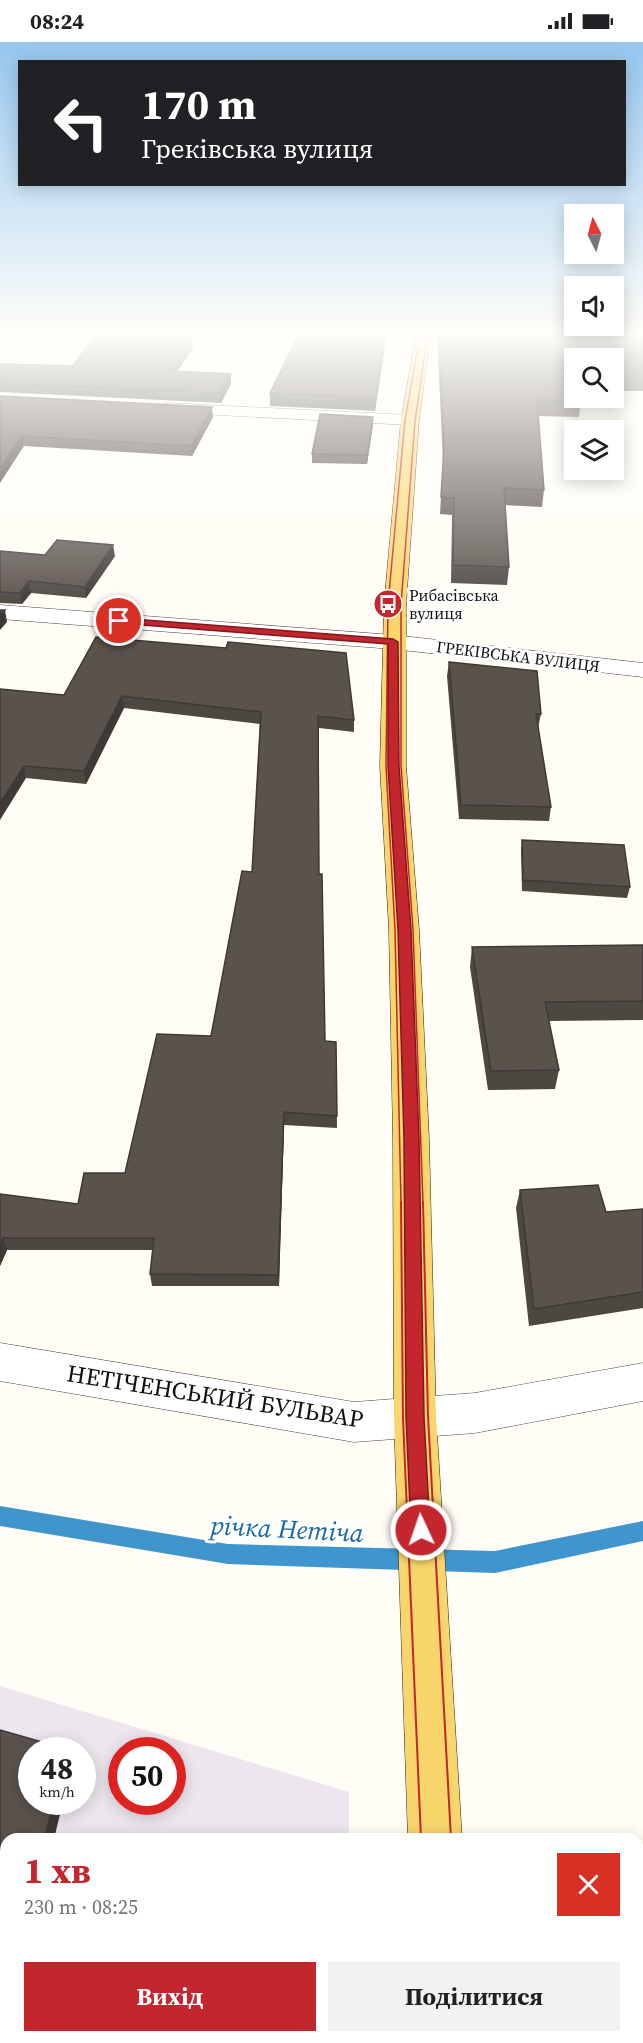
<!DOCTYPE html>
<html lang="uk">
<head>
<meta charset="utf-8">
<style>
	body { margin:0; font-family:"Source Serif 4",serif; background:#f2f2f2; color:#202124; height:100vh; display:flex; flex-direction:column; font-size:22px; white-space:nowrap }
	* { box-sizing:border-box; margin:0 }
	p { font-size:20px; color:#757577 }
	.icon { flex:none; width:33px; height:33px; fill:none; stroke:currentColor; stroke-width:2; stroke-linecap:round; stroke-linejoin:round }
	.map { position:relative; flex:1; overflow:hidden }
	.side { position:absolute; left:0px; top:1791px; width:644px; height:210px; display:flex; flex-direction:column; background:#fff; border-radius:18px 18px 0 0; box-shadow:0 3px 15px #0003 }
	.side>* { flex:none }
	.hud { position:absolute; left:18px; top:18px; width:608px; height:126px; border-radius:0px; box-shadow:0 3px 15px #0003; background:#202124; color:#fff; overflow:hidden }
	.needle { width:39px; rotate:354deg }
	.fabs { position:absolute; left:564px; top:162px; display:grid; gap:12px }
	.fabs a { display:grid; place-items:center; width:60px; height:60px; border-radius:0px; background:#fff; box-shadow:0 3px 15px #0003; font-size:30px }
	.speed { position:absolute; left:18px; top:1695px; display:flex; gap:12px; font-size:30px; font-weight:700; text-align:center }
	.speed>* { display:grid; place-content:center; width:78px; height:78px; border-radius:50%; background:#fff; box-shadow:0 3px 15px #0003; line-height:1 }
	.speed small { font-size:15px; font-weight:400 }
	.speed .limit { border:9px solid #d22; background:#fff; color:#111 }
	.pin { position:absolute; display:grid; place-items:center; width:51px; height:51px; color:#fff; margin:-26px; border:3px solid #fff; border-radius:50%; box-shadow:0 2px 6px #0007 }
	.me { position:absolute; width:66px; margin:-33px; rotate:357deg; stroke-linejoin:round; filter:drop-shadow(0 0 4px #0008) }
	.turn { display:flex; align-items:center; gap:21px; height:126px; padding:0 24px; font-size:27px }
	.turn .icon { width:78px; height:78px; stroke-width:2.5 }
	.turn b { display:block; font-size:42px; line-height:51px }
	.round { display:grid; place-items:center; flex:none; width:63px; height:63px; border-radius:0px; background:#f2f2f2 }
	.head { display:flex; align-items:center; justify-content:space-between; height:102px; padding:0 24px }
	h1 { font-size:36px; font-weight:700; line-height:45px; color:#c4262e }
	.primary-button { display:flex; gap:12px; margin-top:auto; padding:12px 24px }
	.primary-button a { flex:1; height:69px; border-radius:0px; background:#c4262e; color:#fff; font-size:24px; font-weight:700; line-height:69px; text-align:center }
	.primary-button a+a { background:#f2f2f2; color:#202124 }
	.status { display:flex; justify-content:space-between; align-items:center; height:42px; padding:0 30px; background:#fff; direction:ltr }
	.status svg { height:16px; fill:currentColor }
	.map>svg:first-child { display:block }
</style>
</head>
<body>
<div class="status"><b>08:24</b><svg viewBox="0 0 49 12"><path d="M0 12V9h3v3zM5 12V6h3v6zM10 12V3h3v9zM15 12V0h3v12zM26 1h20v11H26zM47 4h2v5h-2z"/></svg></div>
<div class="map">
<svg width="643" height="2001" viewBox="0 0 643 2001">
	<rect width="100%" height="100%" fill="#fffdf5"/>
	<path fill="#eee6ef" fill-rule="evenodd" d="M 0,1644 L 349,1750 L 349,1797 L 6,1797 L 6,1995 L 352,1995 L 352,2001 L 0,2001 ZM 32,1708 L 82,1708 L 82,1760 L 32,1760 ZM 122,1708 L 172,1708 L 172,1760 L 122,1760 Z"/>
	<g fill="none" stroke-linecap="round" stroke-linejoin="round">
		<path fill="#3f96cf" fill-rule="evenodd" d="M 0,1464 L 228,1502 L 495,1509 L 643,1479 L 643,1499 L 495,1531 L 228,1522 L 0,1484 Z"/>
		<g stroke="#444" stroke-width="1">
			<g id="minor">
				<path d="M 167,361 L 410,373 L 416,374 L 419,378 L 416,382 L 410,383 L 161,370 L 159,366 Z"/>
				<path d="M 0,563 L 393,593 L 643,621 L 643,635 L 393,607 L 0,577 Z"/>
				<path d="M 0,1301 L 354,1360 L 475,1351 L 643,1321 L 643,1359 L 475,1391 L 354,1400 L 0,1339 Z"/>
			</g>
		</g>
		<g stroke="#222" stroke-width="1">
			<g id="major">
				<path d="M 417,290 L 431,290 L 419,378 L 406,563 L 406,724 L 419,888 L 429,1097 L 436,1375 L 462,1797 L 408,1797 L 394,1375 L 393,1097 L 389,888 L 380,724 L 384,563 L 401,378 Z"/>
				<rect x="415" y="1995" width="58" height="6"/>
			</g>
		</g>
		<use href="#minor" fill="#fff" fill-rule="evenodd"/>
		<use href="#major" fill="#f9d66b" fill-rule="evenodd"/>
		<g stroke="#c4262e" stroke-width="1.5">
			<path d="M 401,1161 L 395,888 L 386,724 L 388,562 L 405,378 L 418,305"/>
			<path d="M 423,1161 L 413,888 L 401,724 L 401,563 L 415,379 L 428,290"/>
		</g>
		<g stroke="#c4262e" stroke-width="2">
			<path d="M 401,1160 L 403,1376 L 421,1797"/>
			<path d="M 423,1160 L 428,1374 L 451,1797"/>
			<path d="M 428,1995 L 428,2001"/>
			<path d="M 461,1995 L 461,2001"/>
		</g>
	</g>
	<g fill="#4d4742">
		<path d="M 387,290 L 375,369 L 270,364 L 270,351 Z"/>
		<path d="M 437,290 L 643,290 L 643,349 L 614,349 L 614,316 L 574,316 L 574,356 L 581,359 L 579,375 L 538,374 L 544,448 L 542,465 L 505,463 L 509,525 L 507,543 L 451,541 L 452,473 L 440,472 L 443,421 Z"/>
		<path d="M 154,296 L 193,306 L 177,330 L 231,332 L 231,342 L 221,361 L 0,350 L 0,322 L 73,324 Z"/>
		<path d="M 0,354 L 213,375 L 192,414 L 24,404 Z"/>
		<path d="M 373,383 L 367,422 L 312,421 L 312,412 Z"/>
		<path d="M 0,509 L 45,513 L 115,514 L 86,556 L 31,551 L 22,562 L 0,561 Z"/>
		<path d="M 96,595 L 354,678 L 354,690 L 319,686 L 319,832 L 325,999 L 336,1000 L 337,1086 L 284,1083 L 279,1244 L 152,1244 L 150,1232 L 153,1208 L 7,1208 L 0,1224 L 0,1152 L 78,1162 L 125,1131 L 211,994 L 252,830 L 260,682 L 124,666 L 86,742 L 26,736 L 0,647 L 64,653 Z"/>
		<path d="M 449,620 L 541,672 L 538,686 L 551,765 L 549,779 L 459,777 L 447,634 Z"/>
		<path d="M 522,798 L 630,845 L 627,856 L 522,849 L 521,808 Z"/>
		<path d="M 643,903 L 643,978 L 549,979 L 559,1028 L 555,1047 L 488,1048 L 470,925 L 472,905 Z"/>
		<path d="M 520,1148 L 606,1170 L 643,1167 L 643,1266 L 529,1284 L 516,1166 Z"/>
	</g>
	<g fill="#3f3936">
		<path d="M 151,290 L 158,290 L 148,305 L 147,295 Z"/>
		<path d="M 385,290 L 387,290 L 375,369 L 375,356 Z"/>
		<path d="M 192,297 L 193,306 L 171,339 L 170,329 Z"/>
		<path d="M 231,332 L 231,342 L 221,361 L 220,351 Z"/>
		<path d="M 212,365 L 213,375 L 192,414 L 191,404 Z"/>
		<path d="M 373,375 L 373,383 L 367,422 L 367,413 Z"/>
		<path d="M 22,394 L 24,404 L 0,441 L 0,427 Z"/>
		<path d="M 113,503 L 115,514 L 86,556 L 85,545 Z"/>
		<path d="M 29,539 L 31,551 L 22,562 L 20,551 Z"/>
		<path d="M 5,568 L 7,580 L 0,588 L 0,574 Z"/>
		<path d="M 122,654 L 124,666 L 86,742 L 84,729 Z"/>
		<path d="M 24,724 L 26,736 L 0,778 L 0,761 Z"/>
		<path d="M 284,1070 L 284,1083 L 279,1244 L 278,1233 Z"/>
		<path d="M 3,1196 L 7,1208 L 0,1224 L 0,1203 Z"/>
		<path d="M 54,1760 L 63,1760 L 54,1797 L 44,1797 Z"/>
		<path d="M 6,1944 L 6,1976 L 0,1973 L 0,1967 Z"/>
	</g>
	<g fill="#5a524d" stroke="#3f3936" stroke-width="1.5">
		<path d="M 98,290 L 151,290 L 147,295 L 192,297 L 170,329 L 231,332 L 220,351 L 0,341 L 0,322 L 73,324 Z"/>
		<path d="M 300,290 L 385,290 L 375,356 L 270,351 Z"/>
		<path d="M 439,290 L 643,290 L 643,334 L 614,333 L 614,316 L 574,316 L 574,356 L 580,356 L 581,359 L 537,358 L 544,448 L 504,446 L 509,525 L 453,523 L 454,456 L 441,455 L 444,404 Z"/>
		<path d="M 0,354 L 212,365 L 191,404 L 22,394 L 0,427 Z"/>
		<path d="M 320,372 L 373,375 L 367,413 L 312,412 Z"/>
		<path d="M 57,498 L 113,503 L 85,545 L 29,539 L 20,551 L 0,550 L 0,509 L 45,513 Z"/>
		<path d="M 0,568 L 5,568 L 0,574 Z"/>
		<path d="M 96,595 L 226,606 L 228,600 L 346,611 L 354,678 L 318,674 L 319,832 L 322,832 L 325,999 L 336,1000 L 337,1074 L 284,1070 L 278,1233 L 150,1232 L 154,1196 L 3,1196 L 0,1203 L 0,1152 L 78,1162 L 84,1131 L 125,1131 L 157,992 L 211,994 L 242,829 L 252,830 L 261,670 L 122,654 L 84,729 L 24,724 L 0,761 L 0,647 L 64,653 Z"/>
		<path d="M 449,620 L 537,629 L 541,672 L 536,672 L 551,765 L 461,763 Z"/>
		<path d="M 522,798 L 624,803 L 630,845 L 523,838 Z"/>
		<path d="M 643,903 L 643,959 L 545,960 L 559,1028 L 491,1029 L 472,905 Z"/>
		<path d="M 598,1143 L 606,1170 L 643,1167 L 643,1250 L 534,1267 L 520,1148 Z"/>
		<path d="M 0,1688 L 67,1707 L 67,1708 L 32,1708 L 32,1760 L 54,1760 L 44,1797 L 6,1797 L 6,1944 L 0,1967 Z"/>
	</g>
	<linearGradient id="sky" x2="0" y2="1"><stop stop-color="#95c6ee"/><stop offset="0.51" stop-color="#fffefa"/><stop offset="1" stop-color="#fffefa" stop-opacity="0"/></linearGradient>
	<rect width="643" height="570" fill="url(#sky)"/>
	<path fill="#c4262e" stroke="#7f191e" stroke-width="1.5" d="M 119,576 L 393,597 L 398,600 L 399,724 L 411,888 L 419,1097 L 424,1375 L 430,1488 L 427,1495 L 421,1498 L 414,1495 L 411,1488 L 406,1375 L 404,1097 L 398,888 L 388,724 L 388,602 L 116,581 L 114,579 Z"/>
	<defs>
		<g id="bus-disc" transform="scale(1.5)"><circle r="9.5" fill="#c4262e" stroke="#fff"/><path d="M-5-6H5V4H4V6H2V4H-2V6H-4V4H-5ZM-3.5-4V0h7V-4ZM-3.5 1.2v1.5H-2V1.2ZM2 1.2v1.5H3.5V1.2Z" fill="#fff"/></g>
	</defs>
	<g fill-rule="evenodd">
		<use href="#bus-disc" x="388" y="562"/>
	</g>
	<g text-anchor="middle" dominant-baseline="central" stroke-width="6" stroke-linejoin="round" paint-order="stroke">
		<g font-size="16" fill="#111" stroke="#fff" text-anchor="start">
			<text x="409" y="553">Рибасівська<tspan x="409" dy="18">вулиця</tspan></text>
		</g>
		<g font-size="16" fill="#111" stroke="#fff">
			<text transform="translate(518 614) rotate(7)">ГРЕКІВСЬКА ВУЛИЦЯ</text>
		</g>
		<g font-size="24" fill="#111" stroke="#fff">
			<text transform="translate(215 1354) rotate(9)">НЕТІЧЕНСЬКИЙ БУЛЬВАР</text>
		</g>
		<g font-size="26" font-style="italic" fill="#1768a6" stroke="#fff">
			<text transform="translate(287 1487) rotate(3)">річка Нетіча</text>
		</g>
	</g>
</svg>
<div class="fabs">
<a><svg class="needle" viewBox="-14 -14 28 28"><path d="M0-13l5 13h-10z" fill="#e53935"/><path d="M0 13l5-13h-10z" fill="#757577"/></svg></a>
<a><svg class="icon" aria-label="sound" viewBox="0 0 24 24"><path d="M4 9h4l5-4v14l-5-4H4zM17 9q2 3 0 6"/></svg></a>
<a><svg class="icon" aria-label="search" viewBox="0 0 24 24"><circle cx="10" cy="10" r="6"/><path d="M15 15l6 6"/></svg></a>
<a><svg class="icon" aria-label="layers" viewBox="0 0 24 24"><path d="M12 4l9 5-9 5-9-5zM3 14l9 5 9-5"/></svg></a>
</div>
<div class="speed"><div>48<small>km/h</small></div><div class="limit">50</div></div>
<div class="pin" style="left:119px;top:579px;background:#d93025"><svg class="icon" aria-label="arrive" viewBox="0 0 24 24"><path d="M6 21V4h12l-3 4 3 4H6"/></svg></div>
<svg class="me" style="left:421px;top:1488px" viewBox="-20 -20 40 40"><circle r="17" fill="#c4262e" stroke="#fff" stroke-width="3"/><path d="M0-11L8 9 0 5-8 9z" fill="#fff"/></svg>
<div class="hud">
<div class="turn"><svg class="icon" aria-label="left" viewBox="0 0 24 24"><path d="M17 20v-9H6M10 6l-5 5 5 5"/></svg><div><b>170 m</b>Греківська вулиця</div></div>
</div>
<section class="side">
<div class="head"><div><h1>1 хв</h1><p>230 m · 08:25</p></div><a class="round" style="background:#d93025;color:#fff"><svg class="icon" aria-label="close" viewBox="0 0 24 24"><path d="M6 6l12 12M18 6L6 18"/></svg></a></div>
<div class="primary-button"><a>Вихід</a><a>Поділитися</a></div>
</section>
</div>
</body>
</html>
